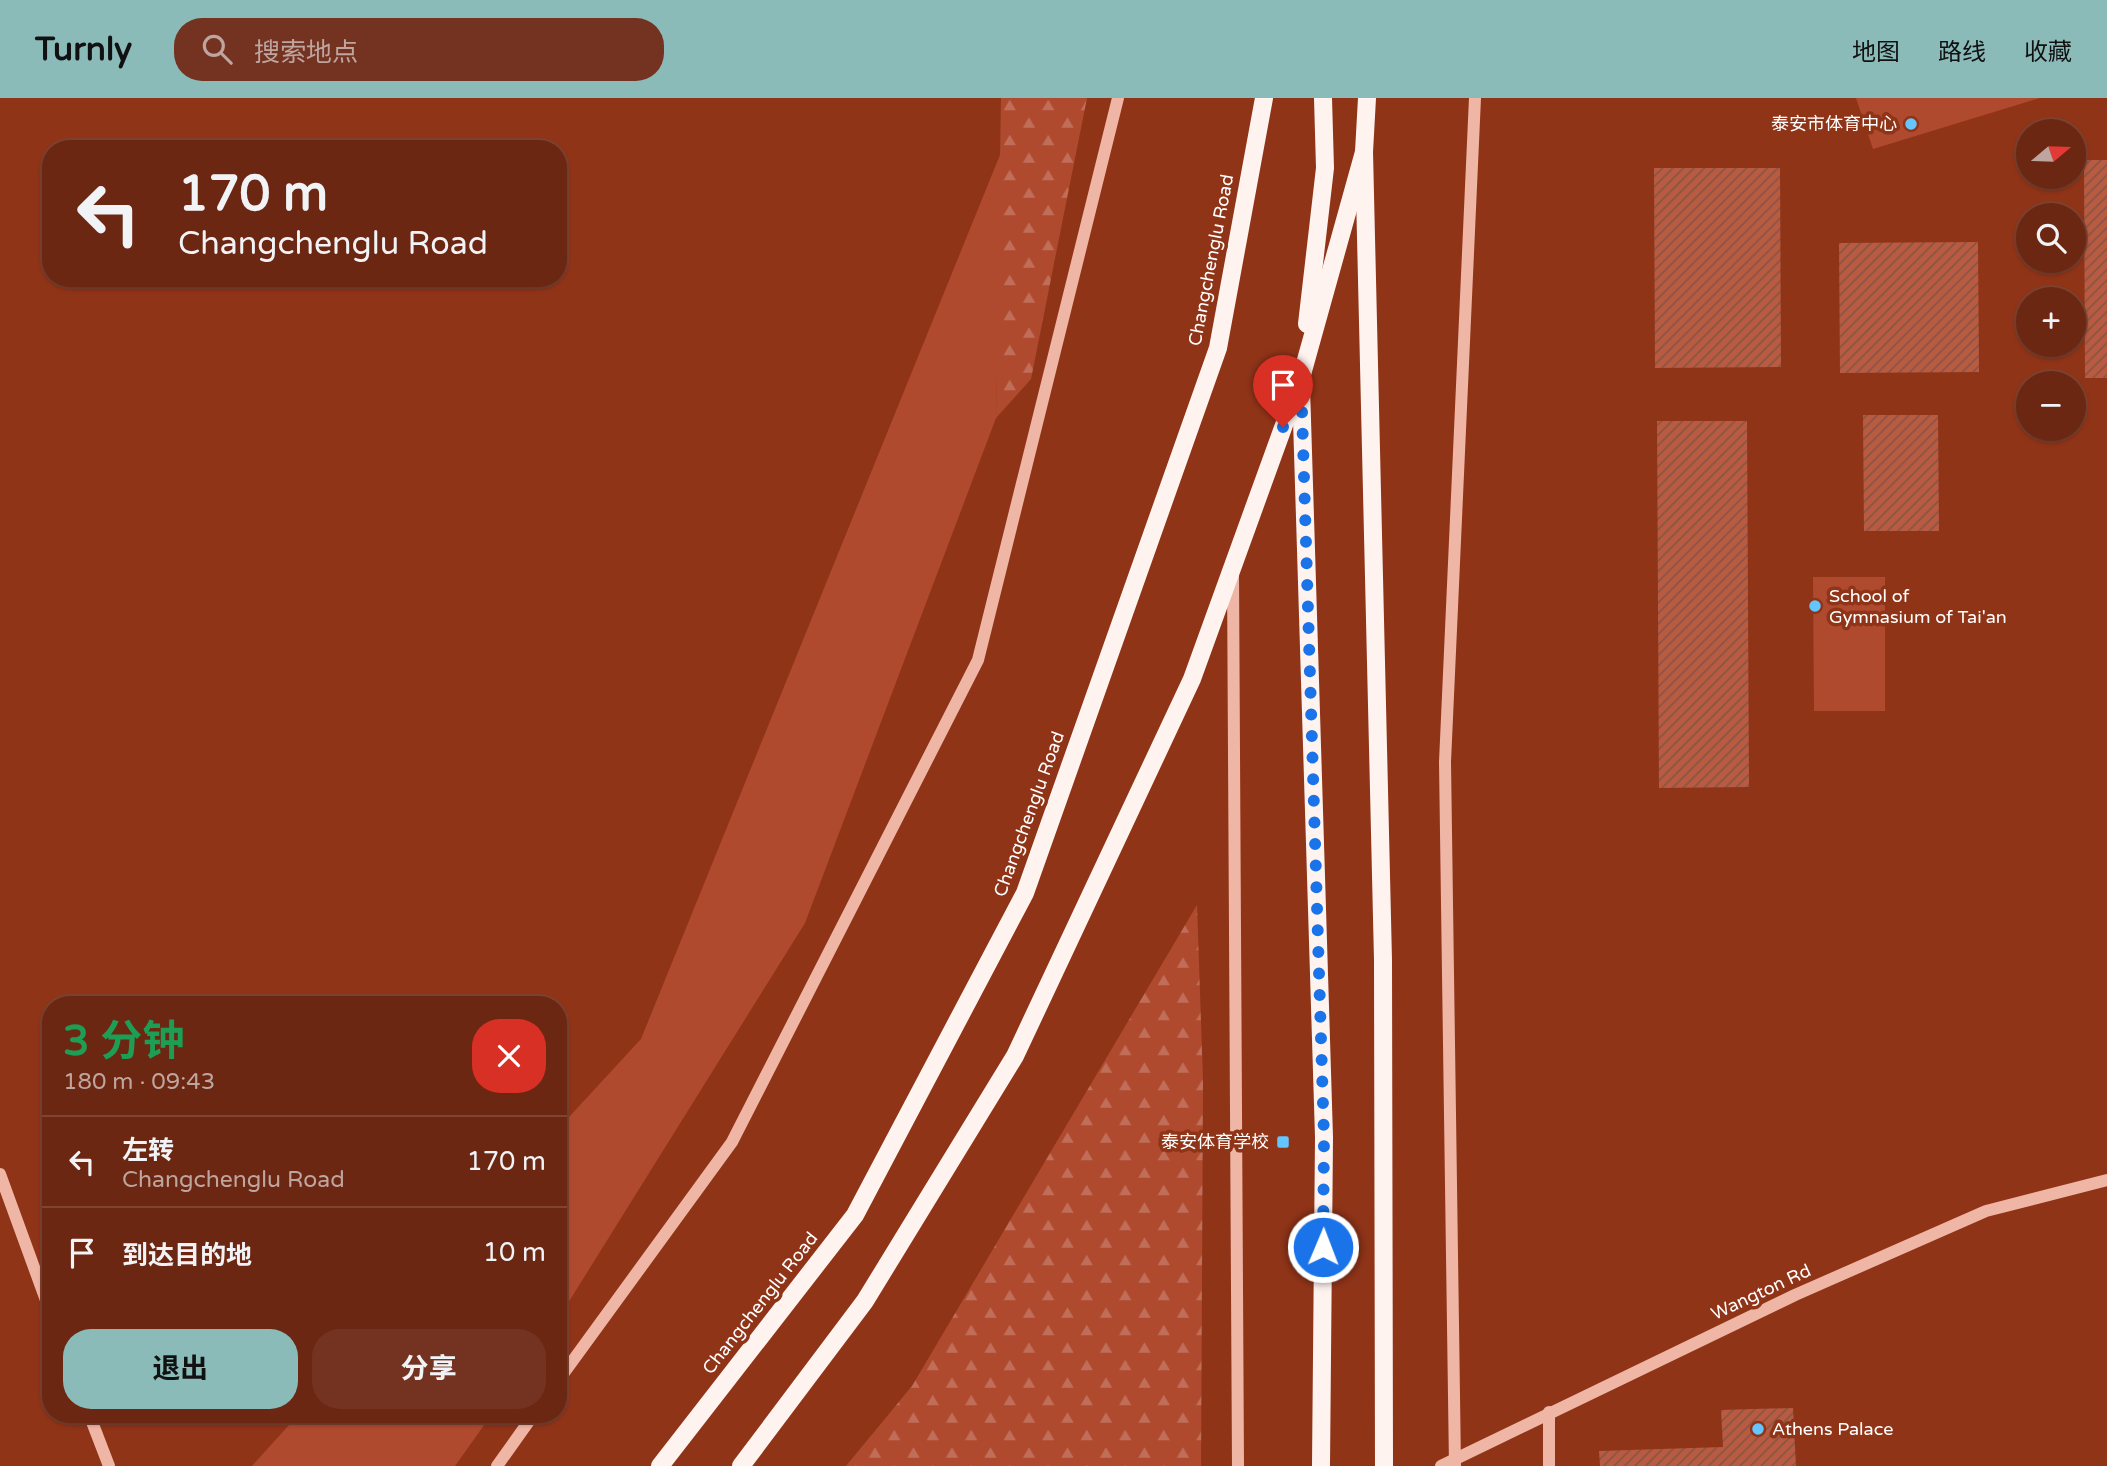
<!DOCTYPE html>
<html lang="zh">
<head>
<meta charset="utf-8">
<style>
	body { margin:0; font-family:"Varela Round","Noto Sans SC",sans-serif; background:#743320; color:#f1f3f6; height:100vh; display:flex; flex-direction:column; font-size:26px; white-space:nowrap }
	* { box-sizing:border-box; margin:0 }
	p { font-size:23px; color:#bea59f }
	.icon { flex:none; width:38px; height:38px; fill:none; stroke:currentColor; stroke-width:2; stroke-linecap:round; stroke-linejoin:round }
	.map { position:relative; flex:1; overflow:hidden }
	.drawer { position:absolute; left:42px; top:898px; width:525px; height:427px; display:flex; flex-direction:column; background:#6c2712; border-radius:28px; box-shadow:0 2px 5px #0004,0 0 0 2px #7f4432 }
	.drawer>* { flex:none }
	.top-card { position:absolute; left:42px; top:42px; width:525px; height:147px; border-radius:28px; box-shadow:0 2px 5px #0004,0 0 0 2px #7f4432; background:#6c2712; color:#f1f3f6; overflow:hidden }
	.needle { width:46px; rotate:71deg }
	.buttons { position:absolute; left:2016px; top:21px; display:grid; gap:14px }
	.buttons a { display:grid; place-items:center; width:70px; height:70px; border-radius:50%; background:#6c2712; box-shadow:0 2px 5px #0004,0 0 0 2px #7f4432; font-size:35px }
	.pin { position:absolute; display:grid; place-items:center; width:60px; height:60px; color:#fff; margin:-72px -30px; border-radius:50% 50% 50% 0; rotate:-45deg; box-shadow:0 0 7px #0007 }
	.pin .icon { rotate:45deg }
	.me { position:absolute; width:77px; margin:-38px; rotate:1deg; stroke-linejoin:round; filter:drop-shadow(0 0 5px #0008) }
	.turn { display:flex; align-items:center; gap:24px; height:147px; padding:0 21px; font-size:32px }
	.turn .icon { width:91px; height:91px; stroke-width:2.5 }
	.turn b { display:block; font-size:49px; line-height:60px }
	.round { display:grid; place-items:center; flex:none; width:74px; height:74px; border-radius:28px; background:#743320 }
	.headline { display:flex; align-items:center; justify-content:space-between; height:119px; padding:0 21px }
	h1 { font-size:42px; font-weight:700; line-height:52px; color:#1e9e55 }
	.cta { display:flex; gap:14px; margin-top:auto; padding:14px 21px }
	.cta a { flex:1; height:80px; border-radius:28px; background:#8bbbb9; color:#111; font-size:28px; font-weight:700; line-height:80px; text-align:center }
	.cta a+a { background:#743320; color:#f1f3f6 }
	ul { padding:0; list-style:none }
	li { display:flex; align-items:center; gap:21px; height:91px; padding:0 21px; border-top:2px solid #7f4432 }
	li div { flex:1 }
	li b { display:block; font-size:26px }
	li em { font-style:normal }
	header { display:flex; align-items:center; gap:42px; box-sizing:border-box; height:98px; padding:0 35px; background:#8bbbb9; color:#111 }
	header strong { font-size:33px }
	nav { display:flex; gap:38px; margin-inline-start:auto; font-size:24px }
	.search { width:490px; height:63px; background:#743320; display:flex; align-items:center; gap:18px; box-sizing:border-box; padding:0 24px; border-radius:28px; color:#bea59f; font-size:26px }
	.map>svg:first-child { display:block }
</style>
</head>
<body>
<header>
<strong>Turnly</strong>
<div class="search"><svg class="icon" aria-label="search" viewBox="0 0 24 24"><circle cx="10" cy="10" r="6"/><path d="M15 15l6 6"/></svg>搜索地点</div>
<nav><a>地图</a><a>路线</a><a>收藏</a></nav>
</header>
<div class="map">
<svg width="2107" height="1368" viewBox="0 0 2107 1368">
	<defs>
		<pattern id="forest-firs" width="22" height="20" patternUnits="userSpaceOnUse" patternTransform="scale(1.75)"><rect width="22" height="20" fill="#b04a2f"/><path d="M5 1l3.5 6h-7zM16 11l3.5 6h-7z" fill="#c06e59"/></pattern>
		<pattern id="building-hatch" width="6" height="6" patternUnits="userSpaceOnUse" patternTransform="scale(1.75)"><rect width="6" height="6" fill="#b95b41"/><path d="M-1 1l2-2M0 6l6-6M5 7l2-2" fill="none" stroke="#885446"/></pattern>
	</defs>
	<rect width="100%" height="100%" fill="#903418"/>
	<g fill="url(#forest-firs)">
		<path d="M 1001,0 L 1087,0 L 1031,281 L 996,320 Z"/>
		<path d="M 1197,807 L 1203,983 L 1201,1368 L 846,1368 L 912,1288 Z"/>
	</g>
	<g fill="#b04a2f">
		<path d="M 1856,0 L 2040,0 L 1873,51 Z"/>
		<path d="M 1002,52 L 996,320 L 805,825 L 558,1221 L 558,1031 L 641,941 Z"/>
		<path d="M 1813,479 L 1885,479 L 1885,613 L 1814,613 Z"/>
		<path d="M 299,1316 L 492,1316 L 455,1368 L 252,1368 Z"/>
	</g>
	<g fill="url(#building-hatch)">
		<path d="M 2084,62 L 2107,62 L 2107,280 L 2085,280 Z"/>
		<path d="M 1654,70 L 1780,70 L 1781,269 L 1655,270 Z"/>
		<path d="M 1978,144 L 1979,274 L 1840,275 L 1839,145 Z"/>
		<path d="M 1863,317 L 1938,317 L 1939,433 L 1864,433 Z"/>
		<path d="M 1657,323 L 1747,323 L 1749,689 L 1659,690 Z"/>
		<path d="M 1793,1310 L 1796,1368 L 1600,1368 L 1599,1353 L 1723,1349 L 1721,1312 Z"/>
	</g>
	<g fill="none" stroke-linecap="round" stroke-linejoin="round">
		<g stroke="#efb6a6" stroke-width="12">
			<path d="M 1233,476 L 1238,1368"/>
			<path d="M 0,1076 L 51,1216"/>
			<path d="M 558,1283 L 732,1044 L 978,562 L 1118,0"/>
			<path d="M 89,1316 L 109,1368"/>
			<path d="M 497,1368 L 534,1316"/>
			<path d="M 1441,1368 L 1795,1197 L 1986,1113 L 2107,1082"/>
			<path d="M 1455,1368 L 1445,664 L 1475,0"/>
			<path d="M 1549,1368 L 1549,1314"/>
		</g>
		<g stroke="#fff3ef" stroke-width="18">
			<path d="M 1367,0 L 1364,54 L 1383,862 L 1384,1368"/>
			<path d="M 1307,226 L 1325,70 L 1323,0"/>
			<path d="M 1301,289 L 1324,1039 L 1321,1368"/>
			<path d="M 660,1368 L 855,1117 L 1025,795 L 1218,250 L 1264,0"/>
			<path d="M 741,1368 L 865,1203 L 1015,958 L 1192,581 L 1301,280 L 1364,54"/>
		</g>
	</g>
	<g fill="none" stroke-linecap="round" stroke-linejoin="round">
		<path stroke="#1a73e8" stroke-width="12" stroke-dasharray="0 21.6" d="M 1283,329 L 1301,280 L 1324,1040 L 1323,1149"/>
	</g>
	<g fill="#65c5ff" stroke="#903418" stroke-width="2.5">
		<circle cx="1911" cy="26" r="7"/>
		<circle cx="1815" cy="508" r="7"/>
		<rect x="1276" y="1037" width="14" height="14" rx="3.5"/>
		<circle cx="1758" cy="1331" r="7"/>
	</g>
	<g text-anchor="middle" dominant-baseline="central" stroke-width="7" stroke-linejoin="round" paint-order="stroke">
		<g font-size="18" fill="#fff" stroke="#903418" text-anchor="end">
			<text x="1897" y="26">泰安市体育中心</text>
			<text x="1829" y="498" text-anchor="start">School of<tspan x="1829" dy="21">Gymnasium of Tai'an</tspan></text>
			<text x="1269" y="1044">泰安体育学校</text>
			<text x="1772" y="1331" text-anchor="start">Athens Palace</text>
		</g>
		<g font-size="18" fill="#fff" stroke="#903418">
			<text transform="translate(1211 162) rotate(-79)">Changchenglu Road</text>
			<text transform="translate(1029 716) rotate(-70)">Changchenglu Road</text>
			<text transform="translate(1761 1194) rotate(-25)">Wangton Rd</text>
			<text transform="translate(760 1205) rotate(-52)">Changchenglu Road</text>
		</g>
	</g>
</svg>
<div class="buttons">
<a><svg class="needle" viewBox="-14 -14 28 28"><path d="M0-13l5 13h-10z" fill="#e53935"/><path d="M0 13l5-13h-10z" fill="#bea59f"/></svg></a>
<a><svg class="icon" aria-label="search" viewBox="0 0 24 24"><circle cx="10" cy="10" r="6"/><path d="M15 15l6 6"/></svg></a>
<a>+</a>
<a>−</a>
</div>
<div class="pin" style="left:1283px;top:329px;background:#d93025"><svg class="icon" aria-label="arrive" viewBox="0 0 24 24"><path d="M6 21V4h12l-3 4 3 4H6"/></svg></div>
<svg class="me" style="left:1323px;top:1149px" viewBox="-20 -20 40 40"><circle r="17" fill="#1a73e8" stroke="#fff" stroke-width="3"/><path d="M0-11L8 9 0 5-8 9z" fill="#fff"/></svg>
<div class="top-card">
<div class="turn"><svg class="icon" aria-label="left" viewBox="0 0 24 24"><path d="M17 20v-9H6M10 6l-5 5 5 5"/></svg><div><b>170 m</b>Changchenglu Road</div></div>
</div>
<section class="drawer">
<div class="headline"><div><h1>3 分钟</h1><p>180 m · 09:43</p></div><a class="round" style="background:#d93025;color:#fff"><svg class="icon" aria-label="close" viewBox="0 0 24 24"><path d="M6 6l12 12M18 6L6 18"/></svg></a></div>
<ul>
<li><svg class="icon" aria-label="left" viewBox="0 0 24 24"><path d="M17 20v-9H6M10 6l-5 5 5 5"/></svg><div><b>左转</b><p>Changchenglu Road</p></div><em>170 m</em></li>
<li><svg class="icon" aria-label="arrive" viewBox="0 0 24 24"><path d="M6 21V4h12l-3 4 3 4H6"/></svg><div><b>到达目的地</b></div><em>10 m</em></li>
</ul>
<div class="cta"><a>退出</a><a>分享</a></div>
</section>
</div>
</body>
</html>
